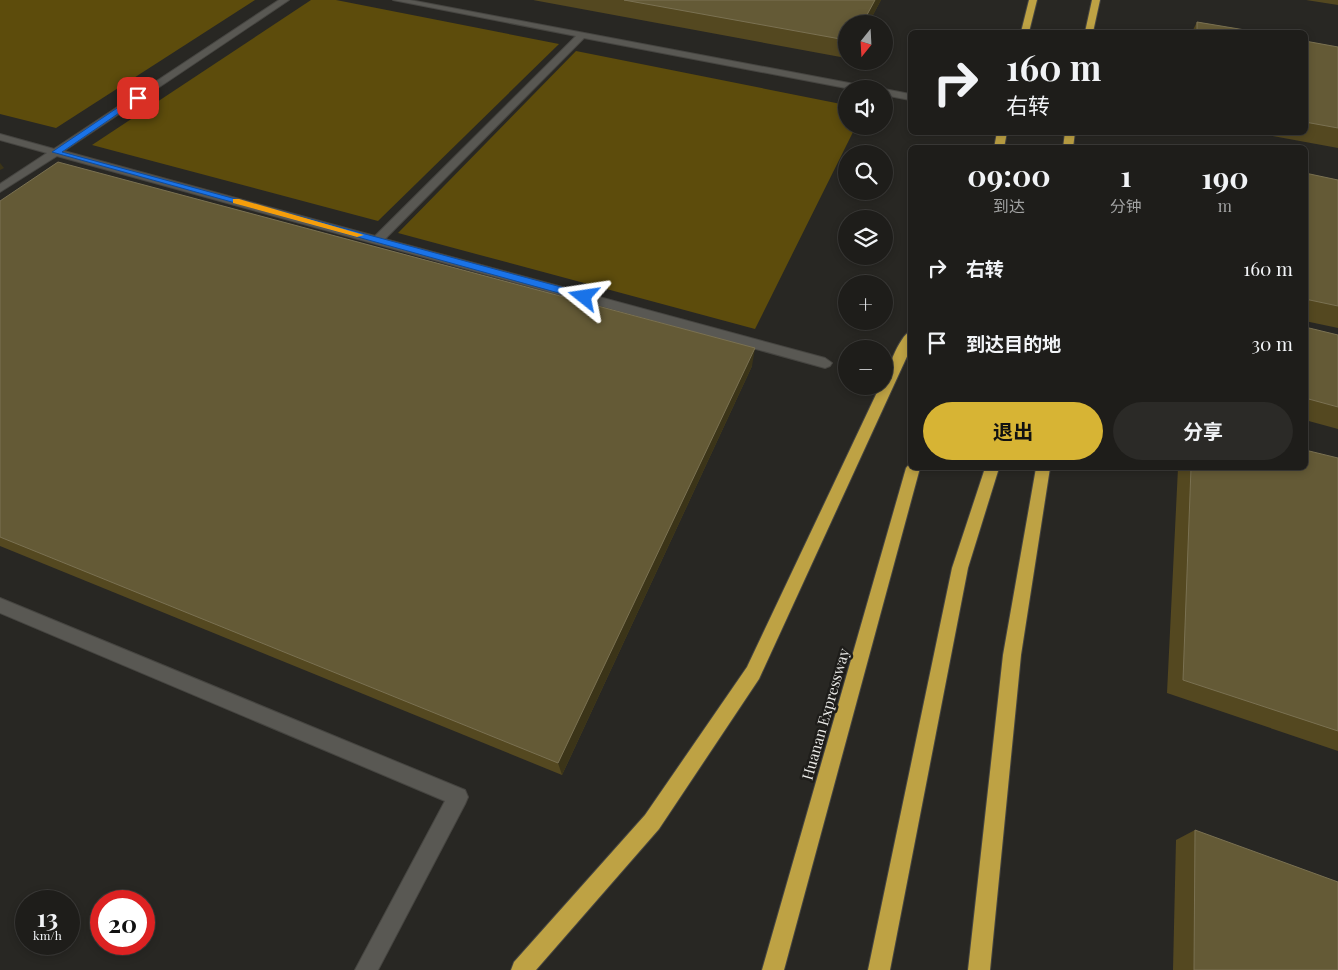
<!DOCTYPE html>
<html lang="zh">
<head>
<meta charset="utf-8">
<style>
	body { margin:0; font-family:"Playfair Display","Noto Sans SC",serif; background:#2b2a27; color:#f1f3f6; height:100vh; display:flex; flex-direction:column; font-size:19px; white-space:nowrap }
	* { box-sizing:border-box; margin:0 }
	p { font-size:16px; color:#a1a2a2 }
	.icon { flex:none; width:28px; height:28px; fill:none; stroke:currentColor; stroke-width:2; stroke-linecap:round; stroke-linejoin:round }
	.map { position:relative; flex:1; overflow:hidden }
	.details { position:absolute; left:908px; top:145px; width:400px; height:325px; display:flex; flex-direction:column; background:#1e1d1a; border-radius:8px; box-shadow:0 2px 8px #0003,0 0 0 1px #3c3b39 }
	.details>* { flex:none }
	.hud { position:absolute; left:908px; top:30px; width:400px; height:105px; border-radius:8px; box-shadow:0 2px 8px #0003,0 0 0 1px #3c3b39; background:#1e1d1a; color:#f1f3f6; overflow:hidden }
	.needle { width:32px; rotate:198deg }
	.tools { position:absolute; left:838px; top:15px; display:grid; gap:10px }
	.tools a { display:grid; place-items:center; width:55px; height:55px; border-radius:50%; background:#1e1d1a; box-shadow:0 2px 8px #0003,0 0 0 1px #3c3b39; font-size:25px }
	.speed { position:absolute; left:15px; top:890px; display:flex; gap:10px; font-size:25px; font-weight:700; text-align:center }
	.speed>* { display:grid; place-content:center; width:65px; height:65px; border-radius:50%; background:#1e1d1a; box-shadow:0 2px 8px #0003,0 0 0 1px #3c3b39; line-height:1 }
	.speed small { font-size:12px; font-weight:400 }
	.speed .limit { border:8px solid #d22; background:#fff; color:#111 }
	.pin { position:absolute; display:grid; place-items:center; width:42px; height:42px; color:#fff; margin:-21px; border-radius:10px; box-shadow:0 2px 8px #0006 }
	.me { position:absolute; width:55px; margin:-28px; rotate:285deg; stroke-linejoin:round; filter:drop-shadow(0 0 4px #0008) }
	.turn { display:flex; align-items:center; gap:18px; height:105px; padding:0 15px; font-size:22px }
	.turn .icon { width:65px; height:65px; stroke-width:2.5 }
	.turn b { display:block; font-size:35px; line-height:42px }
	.eta { display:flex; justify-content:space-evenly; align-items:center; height:85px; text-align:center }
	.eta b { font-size:30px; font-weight:700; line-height:35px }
	.primary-button { display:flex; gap:10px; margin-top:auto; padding:10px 15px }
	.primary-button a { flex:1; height:58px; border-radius:30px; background:#d7b434; color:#111; font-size:20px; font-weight:700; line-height:58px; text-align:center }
	.primary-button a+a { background:#2b2a27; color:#f1f3f6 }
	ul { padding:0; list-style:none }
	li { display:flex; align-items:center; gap:15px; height:75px; padding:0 15px }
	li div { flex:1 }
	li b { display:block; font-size:19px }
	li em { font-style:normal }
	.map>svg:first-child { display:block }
</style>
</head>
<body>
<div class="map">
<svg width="1338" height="970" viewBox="0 0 1338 970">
	<rect width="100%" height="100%" fill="#282723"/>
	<g fill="#5d4c0c">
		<path d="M 0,0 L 255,0 L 56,128 L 0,114 Z"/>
		<path d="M 311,0 L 336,0 L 559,44 L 378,221 L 92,145 Z"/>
		<path d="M 576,51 L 846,105 L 846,126 L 856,126 L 755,329 L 398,233 Z"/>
	</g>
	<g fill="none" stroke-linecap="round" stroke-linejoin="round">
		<g stroke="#464541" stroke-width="2">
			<g id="lane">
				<path d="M 279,0 L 289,0 L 64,151 L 375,236 L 576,36 L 393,0 L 410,0 L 870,87 L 872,89 L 851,89 L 584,38 L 385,239 L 825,358 L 832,363 L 830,366 L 825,368 L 57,156 L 0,192 L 0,184 L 47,153 L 0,140 L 0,134 L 54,149 Z"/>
				<path d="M 884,89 L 910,94 L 910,100 L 884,95 Z"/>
				<path d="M 0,598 L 465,790 L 468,797 L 465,804 L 378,970 L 355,970 L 445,801 L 0,613 Z"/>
			</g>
		</g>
		<g stroke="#464541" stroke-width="2">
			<g id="highway">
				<path d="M 1029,0 L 1037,0 L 1029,32 L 1021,32 Z"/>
				<path d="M 1092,0 L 1100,0 L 1093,32 L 1085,32 Z"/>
				<path d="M 997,132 L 1007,132 L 1004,148 L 994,148 Z"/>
				<path d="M 1065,132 L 1075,132 L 1073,148 L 1063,148 Z"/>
				<path d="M 910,332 L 910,350 L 759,679 L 659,829 L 536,970 L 511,970 L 514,962 L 645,815 L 747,667 L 880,386 L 884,386 C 884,376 900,334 910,332 Z"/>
				<path d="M 910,463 L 910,468 L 920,468 L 784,970 L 762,970 L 906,468 Z"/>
				<path d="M 985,468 L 999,468 L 968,568 L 890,970 L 868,970 L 952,568 Z"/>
				<path d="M 1036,468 L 1050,468 L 1021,655 L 990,970 L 968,970 L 1003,655 Z"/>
			</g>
		</g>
		<use href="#lane" fill="#595853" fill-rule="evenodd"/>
		<use href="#highway" fill="#bea244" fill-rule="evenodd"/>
	</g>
	<g fill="#544820">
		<path d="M 533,0 L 881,0 L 868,24 L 846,24 L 846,58 Z"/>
		<path d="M 1306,0 L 1338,0 L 1338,5 Z"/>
		<path d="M 1197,22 L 1257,32 L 1192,32 Z"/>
		<path d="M 1305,41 L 1338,47 L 1338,148 L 1251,132 L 1305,132 Z"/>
		<path d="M 1305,173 L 1338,180 L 1338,328 L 1305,321 Z"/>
		<path d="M 0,201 L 752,366 L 562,775 L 0,546 Z"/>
		<path d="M 1305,327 L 1338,335 L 1338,429 L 1305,420 Z"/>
		<path d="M 1338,458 L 1338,751 L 1167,693 L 1178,468 L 1305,468 Z"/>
		<path d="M 1195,830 L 1338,970 L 1173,970 L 1176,840 Z"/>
	</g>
	<g fill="#3b3418">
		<path d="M 875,0 L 881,0 L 868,24 L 862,24 Z"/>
		<path d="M 0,163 L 4,168 L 0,170 Z"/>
		<path d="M 755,348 L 752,366 L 562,775 L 558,763 Z"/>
	</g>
	<g fill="#645a36" stroke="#7a7152">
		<path d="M 624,0 L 875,0 L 862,24 L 846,24 L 846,40 Z"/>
		<path d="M 1197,22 L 1257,32 L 1197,32 Z"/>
		<path d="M 1305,41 L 1338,47 L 1338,128 L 1305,122 Z"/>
		<path d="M 58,162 L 755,348 L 558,763 L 0,537 L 0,201 Z"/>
		<path d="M 1305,173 L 1338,180 L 1338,306 L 1305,299 Z"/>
		<path d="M 1305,327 L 1338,335 L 1338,407 L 1305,398 Z"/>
		<path d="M 1305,450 L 1338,458 L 1338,731 L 1183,680 L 1191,468 L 1305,468 Z"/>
		<path d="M 1195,830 L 1338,882 L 1338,970 L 1194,970 Z"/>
	</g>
	<path fill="#1a73e8" stroke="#114b97" d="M 135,96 L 141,98 L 62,152 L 587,294 L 588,297 L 584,300 L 52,152 Z"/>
	<path fill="#f59e0b" d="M 233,199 L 239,199 L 364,235 L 357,237 L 233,203 Z"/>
	<g text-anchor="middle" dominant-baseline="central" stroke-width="5" stroke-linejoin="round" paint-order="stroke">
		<g font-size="15" fill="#ededea" stroke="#1e1d1a">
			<text transform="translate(825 714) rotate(-74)">Huanan Expressway</text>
		</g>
	</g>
</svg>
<div class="tools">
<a><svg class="needle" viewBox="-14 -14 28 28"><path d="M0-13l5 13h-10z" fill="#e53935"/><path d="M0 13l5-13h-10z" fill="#a1a2a2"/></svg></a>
<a><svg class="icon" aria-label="sound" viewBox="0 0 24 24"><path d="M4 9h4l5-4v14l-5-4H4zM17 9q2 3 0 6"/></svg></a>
<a><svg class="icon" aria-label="search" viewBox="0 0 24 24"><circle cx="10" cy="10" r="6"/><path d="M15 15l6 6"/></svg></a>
<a><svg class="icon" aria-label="layers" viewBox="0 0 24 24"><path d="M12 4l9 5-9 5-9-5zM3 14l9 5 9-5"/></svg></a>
<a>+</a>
<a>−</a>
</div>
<div class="speed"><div>13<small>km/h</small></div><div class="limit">20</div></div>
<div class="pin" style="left:138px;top:98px;background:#d93025"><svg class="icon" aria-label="arrive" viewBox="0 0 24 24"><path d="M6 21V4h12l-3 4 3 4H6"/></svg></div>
<svg class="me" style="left:584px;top:297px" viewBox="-20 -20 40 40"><path d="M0-17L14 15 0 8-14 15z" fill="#1a73e8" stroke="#fff" stroke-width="4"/></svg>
<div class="hud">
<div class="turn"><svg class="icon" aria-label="right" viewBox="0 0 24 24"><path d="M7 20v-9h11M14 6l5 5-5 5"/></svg><div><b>160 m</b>右转</div></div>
</div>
<section class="details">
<div class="eta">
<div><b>09:00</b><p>到达</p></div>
<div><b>1</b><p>分钟</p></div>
<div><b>190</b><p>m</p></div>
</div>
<ul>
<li><svg class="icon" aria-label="right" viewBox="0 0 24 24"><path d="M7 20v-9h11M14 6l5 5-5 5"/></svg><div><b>右转</b></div><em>160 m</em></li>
<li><svg class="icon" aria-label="arrive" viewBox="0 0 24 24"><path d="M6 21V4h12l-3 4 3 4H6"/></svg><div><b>到达目的地</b></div><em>30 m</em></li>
</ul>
<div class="primary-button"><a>退出</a><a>分享</a></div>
</section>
</div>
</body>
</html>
